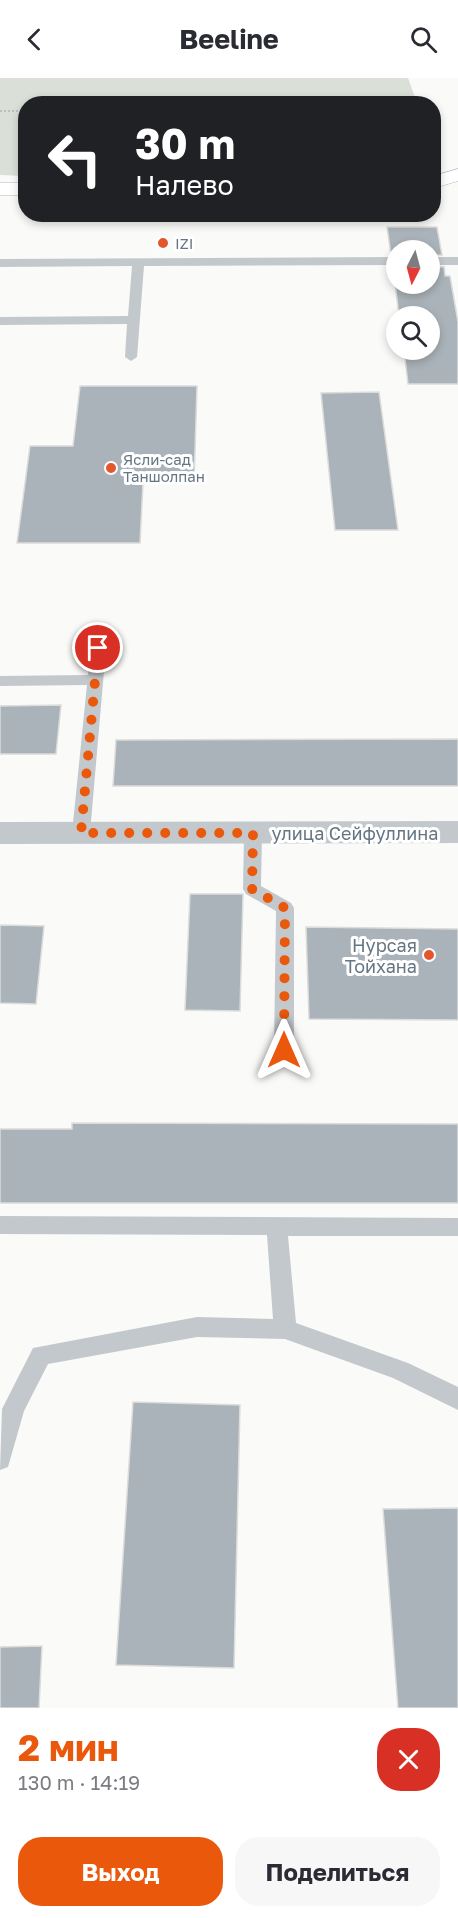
<!DOCTYPE html>
<html lang="ru">
<head>
<meta charset="utf-8">
<style>
	body { margin:0; font-family:"Golos Text",sans-serif; background:#f7f7f7; color:#2b2b33; height:100vh; display:flex; flex-direction:column; font-size:22px; white-space:nowrap }
	* { box-sizing:border-box; margin:0 }
	p { font-size:20px; color:#7c7c81 }
	.icon { flex:none; width:33px; height:33px; fill:none; stroke:currentColor; stroke-width:2; stroke-linecap:round; stroke-linejoin:round }
	.map { position:relative; height:1630px; overflow:hidden }
	.side { display:flex; flex-direction:column; background:#fff; flex:1 }
	.side>* { flex:none }
	.top-card { position:absolute; left:18px; top:18px; width:423px; height:126px; border-radius:24px; box-shadow:0 3px 9px #0003; background:#202124; color:#fff; overflow:hidden }
	.needle { width:39px; rotate:186deg }
	.fabs { position:absolute; left:386px; top:162px; display:grid; gap:12px }
	.fabs a { display:grid; place-items:center; width:54px; height:54px; border-radius:50%; background:#fff; box-shadow:0 3px 9px #0003; font-size:30px }
	.pin { position:absolute; display:grid; place-items:center; width:51px; height:51px; color:#fff; margin:-26px; border:3px solid #fff; border-radius:50%; box-shadow:0 2px 6px #0007 }
	.me { position:absolute; width:66px; margin:-33px; rotate:0deg; stroke-linejoin:round; filter:drop-shadow(0 0 4px #0008) }
	.turn { display:flex; align-items:center; gap:21px; height:126px; padding:0 18px; font-size:27px }
	.turn .icon { width:78px; height:78px; stroke-width:2.5 }
	.turn b { display:block; font-size:42px; line-height:51px }
	.round { display:grid; place-items:center; flex:none; width:63px; height:63px; border-radius:24px; background:#f7f7f7 }
	.headline { display:flex; align-items:center; justify-content:space-between; height:102px; padding:0 18px }
	h1 { font-size:36px; font-weight:700; line-height:45px; color:#ea580c }
	.primary-button { display:flex; gap:12px; margin-top:auto; padding:12px 18px }
	.primary-button a { flex:1; height:69px; border-radius:24px; background:#ea580c; color:#fff; font-size:24px; font-weight:700; line-height:69px; text-align:center }
	.primary-button a+a { background:#f7f7f7; color:#2b2b33 }
	header { display:flex; justify-content:space-between; align-items:center; height:78px; padding:0 18px; background:#fff; font-size:27px; font-weight:700 }
	.map>svg:first-child { display:block }
</style>
</head>
<body>
<header><svg class="icon" aria-label="back" viewBox="0 0 24 24"><path d="M15 5l-7 7 7 7"/></svg>Beeline<svg class="icon" aria-label="search" viewBox="0 0 24 24"><circle cx="10" cy="10" r="6"/><path d="M15 15l6 6"/></svg></header>
<div class="map">
<svg width="458" height="1630" viewBox="0 0 458 1630">
	<rect width="100%" height="100%" fill="#fafaf8"/>
	<path fill="#dadfd7" d="M 0,0 L 408,0 L 417,25 L 26,26 L 25,98 L 0,97 Z"/>
	<g fill="#aab3b9" stroke="#dcdcda" stroke-width="1.5">
		<path d="M 387,149 L 437,149 L 442,177 L 429,177 L 429,172 L 396,172 L 396,177 L 391,177 Z"/>
		<path d="M 393,189 L 396,189 L 396,206 L 429,206 L 429,189 L 444,189 L 445,198 L 450,198 L 458,244 L 458,306 L 408,306 L 404,272 L 429,272 L 429,238 L 399,238 Z"/>
		<path d="M 80,308 L 197,308 L 194,405 L 143,405 L 140,465 L 17,465 L 30,368 L 73,368 Z"/>
		<path d="M 379,314 L 398,452 L 335,452 L 321,315 Z"/>
		<path d="M 61,627 L 56,676 L 0,676 L 0,628 Z"/>
		<path d="M 458,661 L 458,708 L 113,708 L 116,662 Z"/>
		<path d="M 190,816 L 243,816 L 240,933 L 185,932 Z"/>
		<path d="M 0,847 L 44,848 L 36,926 L 0,925 Z"/>
		<path d="M 306,849 L 458,851 L 458,942 L 309,941 Z"/>
		<path d="M 72,1045 L 458,1046 L 458,1125 L 0,1125 L 0,1051 L 72,1051 Z"/>
		<path d="M 133,1324 L 240,1327 L 234,1590 L 116,1587 Z"/>
		<path d="M 458,1430 L 458,1630 L 398,1630 L 383,1431 Z"/>
		<path d="M 42,1568 L 39,1630 L 0,1630 L 0,1569 Z"/>
	</g>
	<g fill="none" stroke-linecap="round" stroke-linejoin="round">
		<g stroke="#b3babf" stroke-width="1">
			<g id="secondary">
				<path d="M 458,91 L 458,103 L 434,110 L 434,98 Z"/>
				<rect x="0" y="105" width="26" height="12"/>
			</g>
		</g>
		<g stroke="#bbbfc2" stroke-width="2" stroke-dasharray="2 2" stroke-linecap="butt">
			<path d="M 434,30 L 437,30"/>
			<path d="M 0,33 L 26,33"/>
		</g>
		<g fill="#c3c8cc" fill-rule="evenodd">
			<path d="M 396,179 L 396,187 L 144,188 L 137,279 L 131,283 L 125,279 L 127,246 L 0,247 L 0,239 L 128,238 L 132,188 L 0,189 L 0,181 Z"/>
			<rect x="429" y="179" width="29" height="8"/>
			<path d="M 98,565 L 106,570 L 90,755 L 87,759 L 81,761 L 75,759 L 72,755 L 87,607 L 0,608 L 0,598 L 88,597 L 90,570 Z"/>
			<path d="M 253,749 L 259,751 L 262,755 L 261,808 L 291,825 L 294,830 L 294,972 L 291,978 L 284,980 L 277,978 L 274,972 L 276,833 L 246,816 L 243,811 L 244,755 L 247,751 Z"/>
			<path d="M 0,1138 L 458,1140 L 458,1158 L 288,1158 L 296,1245 L 408,1285 L 458,1309 L 458,1332 L 393,1300 L 285,1261 L 197,1259 L 48,1286 L 24,1333 L 8,1389 L 0,1392 L 2,1331 L 33,1270 L 197,1239 L 273,1241 L 267,1157 L 0,1156 Z"/>
		</g>
		<path fill="#c3c8cc" fill-rule="evenodd" d="M 458,743 L 458,765 L 0,766 L 0,744 Z"/>
		<use href="#secondary" fill="#fff" fill-rule="evenodd"/>
	</g>
	<g fill="none" stroke-linecap="round" stroke-linejoin="round">
		<path stroke="#ea580c" stroke-width="10" stroke-dasharray="0 18" d="M 98,570 L 81,755 L 253,755 L 252,811 L 285,830 L 284,972"/>
	</g>
	<g fill="#e4572e" stroke="#fff" stroke-width="2">
		<circle cx="163" cy="165" r="6"/>
		<circle cx="111" cy="390" r="6"/>
		<circle cx="429" cy="877" r="6"/>
	</g>
	<g text-anchor="middle" dominant-baseline="central" stroke-width="6" stroke-linejoin="round" paint-order="stroke">
		<g font-size="15" fill="#657683" stroke="#fff" text-anchor="start">
			<text x="175" y="165">IZI</text>
			<text x="123" y="381">Ясли-сад<tspan x="123" dy="17">Таншолпан</tspan></text>
		</g>
		<g font-size="18" fill="#657683" stroke="#fff">
			<text x="355" y="755">улица Сейфуллина</text>
		</g>
		<g font-size="18" fill="#657683" stroke="#fff" text-anchor="end">
			<text x="417" y="867">Нурсая<tspan x="417" dy="21">Тойхана</tspan></text>
		</g>
	</g>
</svg>
<div class="fabs">
<a><svg class="needle" viewBox="-14 -14 28 28"><path d="M0-13l5 13h-10z" fill="#e53935"/><path d="M0 13l5-13h-10z" fill="#7c7c81"/></svg></a>
<a><svg class="icon" aria-label="search" viewBox="0 0 24 24"><circle cx="10" cy="10" r="6"/><path d="M15 15l6 6"/></svg></a>
</div>
<div class="pin" style="left:98px;top:570px;background:#d93025"><svg class="icon" aria-label="arrive" viewBox="0 0 24 24"><path d="M6 21V4h12l-3 4 3 4H6"/></svg></div>
<svg class="me" style="left:284px;top:972px" viewBox="-20 -20 40 40"><path d="M0-17L14 15 0 8-14 15z" fill="#ea580c" stroke="#fff" stroke-width="4"/></svg>
<div class="top-card">
<div class="turn"><svg class="icon" aria-label="left" viewBox="0 0 24 24"><path d="M17 20v-9H6M10 6l-5 5 5 5"/></svg><div><b>30 m</b>Налево</div></div>
</div>
</div>
<section class="side">
<div class="headline"><div><h1>2 мин</h1><p>130 m · 14:19</p></div><a class="round" style="background:#d93025;color:#fff"><svg class="icon" aria-label="close" viewBox="0 0 24 24"><path d="M6 6l12 12M18 6L6 18"/></svg></a></div>
<div class="primary-button"><a>Выход</a><a>Поделиться</a></div>
</section>
</body>
</html>
